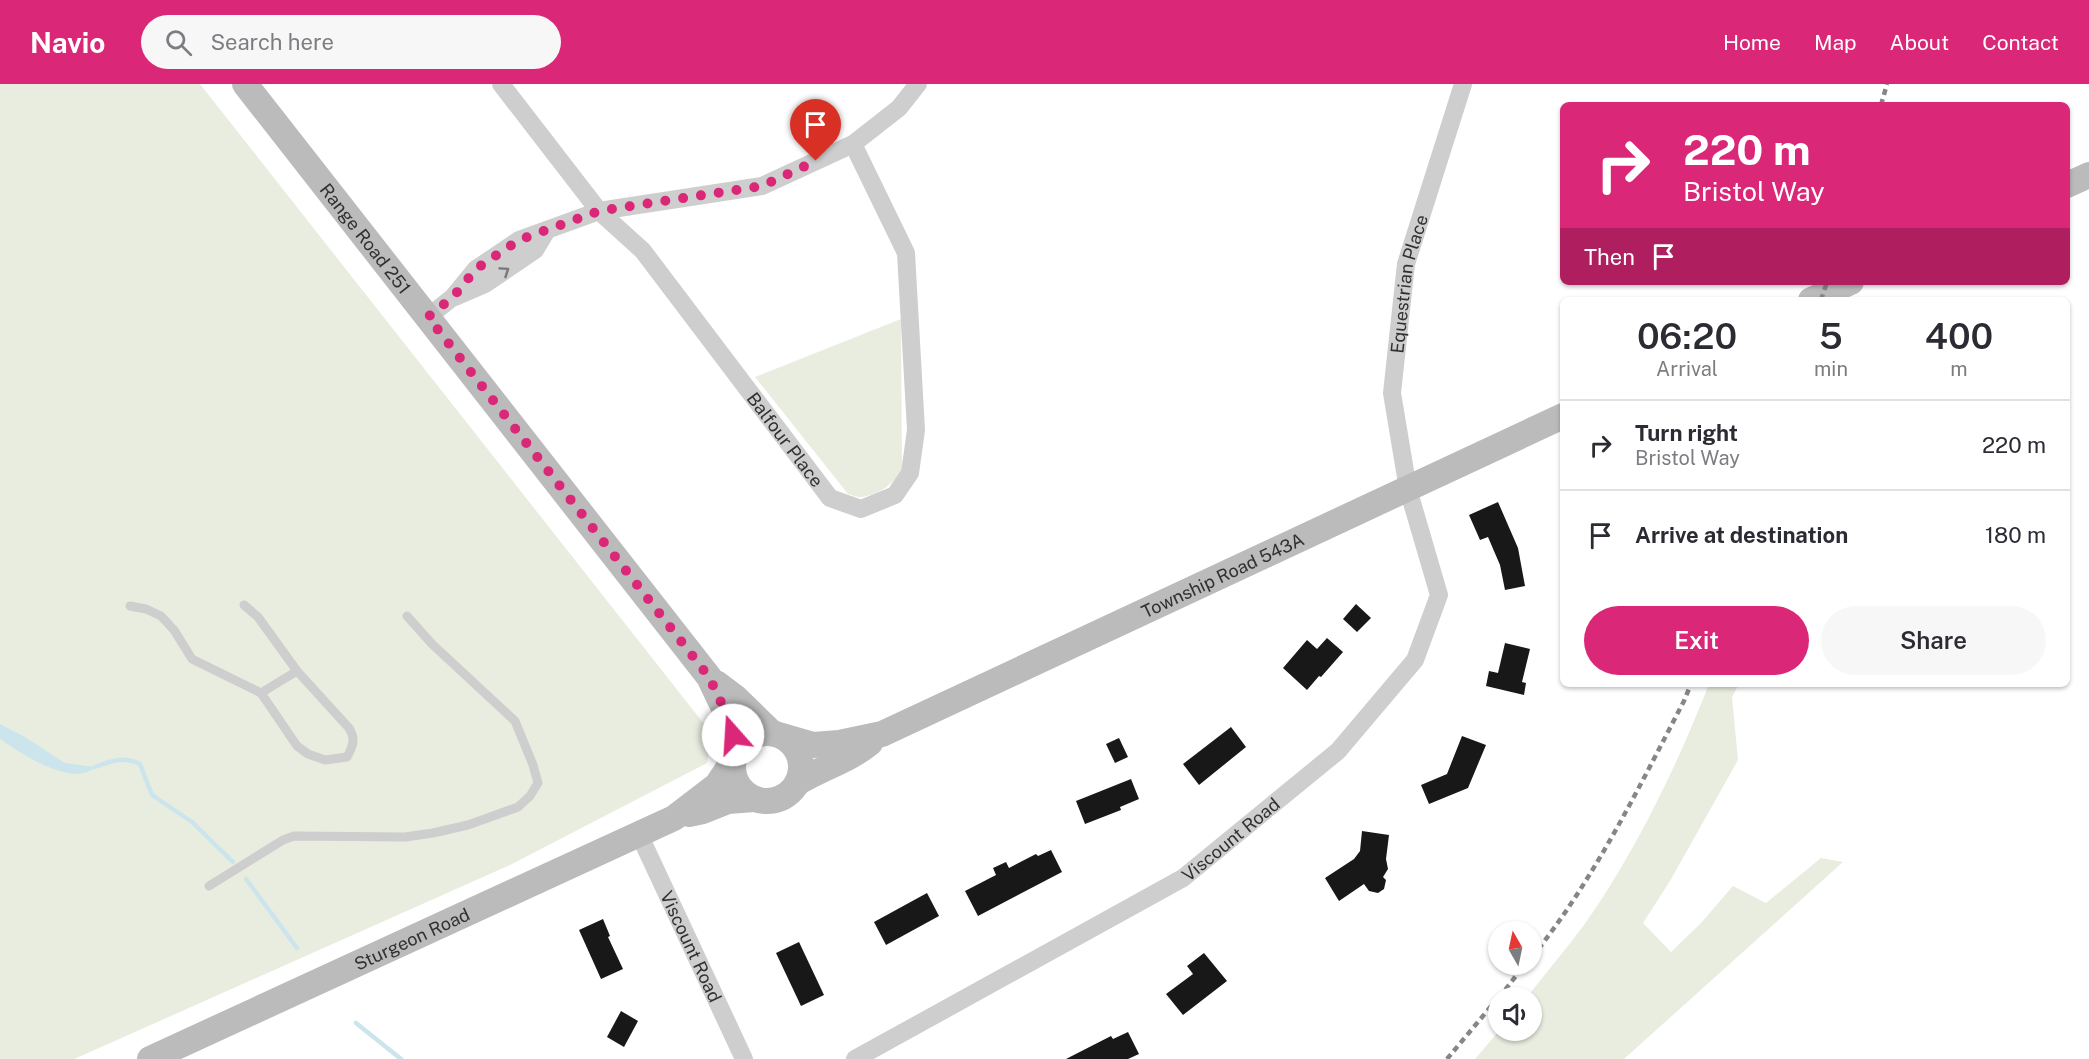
<!DOCTYPE html>
<html lang="en">
<head>
<meta charset="utf-8">
<style>
	body { margin:0; font-family:"Public Sans",sans-serif; background:#f7f7f7; color:#2b2b33; height:100vh; display:flex; flex-direction:column; font-size:22px; white-space:nowrap }
	* { box-sizing:border-box; margin:0 }
	p { font-size:20px; color:#7c7c81 }
	.icon { flex:none; width:33px; height:33px; fill:none; stroke:currentColor; stroke-width:2; stroke-linecap:round; stroke-linejoin:round }
	.map { position:relative; flex:1; overflow:hidden }
	.side { position:absolute; left:1560px; top:213px; width:510px; height:390px; display:flex; flex-direction:column; background:#fff; border-radius:9px; box-shadow:0 2px 4px #0004 }
	.side>* { flex:none }
	.top-card { position:absolute; left:1560px; top:18px; width:510px; height:183px; border-radius:9px; box-shadow:0 2px 4px #0004; background:#db2777; color:#fff; overflow:hidden }
	.needle { width:39px; rotate:351deg }
	.controls { position:absolute; left:1488px; top:837px; display:grid; gap:12px }
	.controls a { display:grid; place-items:center; width:54px; height:54px; border-radius:50%; background:#fff; box-shadow:0 2px 4px #0004; font-size:30px }
	.pin { position:absolute; display:grid; place-items:center; width:51px; height:51px; color:#fff; margin:-62px -26px; border-radius:50% 50% 50% 0; rotate:-45deg; box-shadow:0 0 6px #0007 }
	.pin .icon { rotate:45deg }
	.me { position:absolute; width:66px; margin:-33px; rotate:341deg; stroke-linejoin:round; filter:drop-shadow(0 0 4px #0008) }
	.turn { display:flex; align-items:center; gap:21px; height:126px; padding:0 24px; font-size:27px }
	.turn .icon { width:78px; height:78px; stroke-width:2.5 }
	.turn b { display:block; font-size:42px; line-height:51px }
	.then { display:flex; align-items:center; height:57px; padding:0 24px; background:#0003; gap:12px; font-size:22px }
	.eta { display:flex; justify-content:space-evenly; align-items:center; height:102px; text-align:center }
	.eta b { font-size:36px; font-weight:600; line-height:42px }
	.action { display:flex; gap:12px; margin-top:auto; padding:12px 24px }
	.action a { flex:1; height:69px; border-radius:36px; background:#db2777; color:#fff; font-size:24px; font-weight:600; line-height:69px; text-align:center }
	.action a+a { background:#f7f7f7; color:#2b2b33 }
	ul { padding:0; list-style:none }
	li { display:flex; align-items:center; gap:18px; height:90px; padding:0 24px; border-top:2px solid #e1e1e2 }
	li div { flex:1 }
	li b { display:block; font-size:22px }
	li em { font-style:normal }
	header { display:flex; align-items:center; gap:36px; box-sizing:border-box; height:84px; padding:0 30px; background:#db2777; color:#fff }
	header strong { font-size:28px }
	nav { display:flex; gap:33px; margin-inline-start:auto; font-size:21px }
	.search { width:420px; height:54px; background:#f7f7f7; display:flex; align-items:center; gap:15px; box-sizing:border-box; padding:0 21px; border-radius:33px; color:#7c7c81; font-size:22px }
	.map>svg:first-child { display:block }
</style>
</head>
<body>
<header>
<strong>Navio</strong>
<div class="search"><svg class="icon" aria-label="search" viewBox="0 0 24 24"><circle cx="10" cy="10" r="6"/><path d="M15 15l6 6"/></svg>Search here</div>
<nav><a>Home</a><a>Map</a><a>About</a><a>Contact</a></nav>
</header>
<div class="map">
<svg width="2089" height="975" viewBox="0 0 2089 975">
	<rect width="100%" height="100%" fill="#fff"/>
	<g fill="#e9eddf">
		<path d="M 0,0 L 200,0 L 712,650 L 707,679 L 510,781 L 90,968 L 74,975 L 0,975 Z"/>
		<path d="M 901,235 L 902,386 C 895,399 878,411 862,413 C 858,414 852,411 848,410 L 755,293 Z"/>
		<path d="M 1709,600 L 1739,600 L 1732,613 L 1738,676 L 1670,797 L 1643,839 L 1671,868 L 1701,839 L 1733,802 L 1766,819 L 1821,774 L 1843,778 L 1624,975 L 1475,975 L 1499,947 L 1532,946 L 1532,914 L 1527,913 C 1546,889 1566,865 1584,841 C 1635,769 1677,682 1709,600 Z"/>
	</g>
	<path fill="#cce5ed" d="M 0,640 L 25,653 L 65,679 L 95,683 C 74,705 20,669 0,655 Z"/>
	<g fill="none" stroke-linecap="round" stroke-linejoin="round">
		<g stroke="#cce5ed" stroke-width="4.5">
			<path d="M 95,683 C 112,677 123,672 140,680 L 152,711 L 192,738 L 233,778"/>
			<path d="M 246,795 L 297,864"/>
			<path d="M 356,939 L 401,975"/>
		</g>
	</g>
	<g fill="#181818">
		<path d="M 1498,418 L 1518,464 L 1525,502 L 1505,506 L 1500,481 L 1488,453 L 1480,456 L 1469,431 Z"/>
		<path d="M 1356,520 L 1371,534 L 1357,548 L 1343,535 Z"/>
		<path d="M 1327,554 L 1343,568 L 1321,593 L 1319,592 L 1307,606 L 1283,584 L 1307,556 L 1317,565 Z"/>
		<path d="M 1505,559 L 1530,565 L 1522,598 L 1526,599 L 1524,611 L 1486,602 L 1489,587 L 1498,589 Z"/>
		<path d="M 1231,643 L 1246,663 L 1199,701 L 1183,680 Z"/>
		<path d="M 1462,652 L 1486,661 L 1468,704 L 1429,720 L 1421,701 L 1447,690 Z"/>
		<path d="M 1119,654 L 1128,673 L 1115,679 L 1106,660 Z"/>
		<path d="M 1131,695 L 1139,715 L 1120,723 L 1121,726 L 1085,740 L 1076,717 Z"/>
		<path d="M 1362,747 L 1389,751 L 1386,775 L 1388,785 L 1383,793 L 1386,796 L 1384,805 L 1378,809 L 1369,807 L 1364,800 L 1339,817 L 1325,794 L 1354,775 L 1360,767 Z"/>
		<path d="M 1051,766 L 1062,788 L 978,832 L 965,807 L 996,791 L 993,784 L 1006,778 L 1009,784 L 1036,770 L 1038,772 Z"/>
		<path d="M 927,809 L 939,832 L 886,861 L 874,838 Z"/>
		<path d="M 603,835 L 610,852 L 608,853 L 623,885 L 601,895 L 579,846 Z"/>
		<path d="M 799,858 L 824,911 L 801,922 L 776,869 Z"/>
		<path d="M 1204,869 L 1227,897 L 1183,931 L 1166,910 L 1193,890 L 1187,882 Z"/>
		<path d="M 621,927 L 638,937 L 624,963 L 607,953 Z"/>
		<path d="M 1128,948 L 1139,970 L 1128,975 L 1066,975 L 1111,952 L 1113,955 Z"/>
	</g>
	<g fill="none" stroke-linecap="round" stroke-linejoin="round">
		<g stroke="#cecece" stroke-width="9">
			<path d="M 130,522 L 146,525 L 161,532 L 174,546 L 192,575 L 261,609 L 297,662 L 308,670 L 325,676 L 347,673 C 353,662 356,655 349,644 L 297,587 L 258,533 L 244,521"/>
			<path d="M 261,609 L 297,587"/>
			<path d="M 209,802 L 283,756 L 294,752 L 405,753 L 433,749 L 468,741 L 518,723 L 530,712 L 538,699 L 533,681 L 515,637 L 432,560 L 407,532"/>
		</g>
		<g stroke="#cecece" stroke-width="18">
			<path id="s1" d="M 501,0 L 599,127 L 643,167 L 830,414 L 861,425 L 895,411 L 910,389 L 916,346 L 906,169 L 853,60"/>
			<path d="M 455,213 L 485,200 L 535,166 L 547,146"/>
			<path d="M 428,233 L 453,213 L 476,185 L 519,156 L 599,127 L 762,102 L 853,60 L 899,24 L 918,0"/>
			<path id="s2" d="M 639,750 L 744,975"/>
			<path id="s3" d="M 855,975 L 1183,794 L 1338,667 L 1415,576 L 1439,511 L 1408,405 L 1392,309 L 1406,180 L 1463,0"/>
		</g>
		<g stroke="#bbb" stroke-width="26">
			<path id="s4" d="M 245,0 L 709,593 L 729,635 L 737,667"/>
			<path d="M 2067,101 L 2089,91"/>
			<path d="M 1811,216 L 1851,198"/>
			<path d="M 716,599 L 736,614 L 772,649"/>
			<circle cx="767" cy="683" r="34"/>
			<path id="s5" d="M 782,652 L 813,661 L 839,659 L 882,650 L 1563,332"/>
			<path d="M 797,699 C 821,684 848,677 870,659"/>
			<path d="M 689,730 L 703,727 L 728,717 L 754,715"/>
			<path id="s6" d="M 150,975 L 674,734 L 717,701 L 733,677"/>
		</g>
		<g stroke="#868686" stroke-width="4.5" stroke-dasharray="6 4.5" stroke-linecap="butt">
			<path d="M 1881,21 L 1887,0"/>
			<path d="M 1821,216 L 1827,198"/>
			<path d="M 1532,873 C 1594,796 1638,705 1684,617 L 1691,600"/>
			<path d="M 1499,914 L 1525,880"/>
			<path d="M 1447,975 L 1498,914"/>
		</g>
	</g>
	<defs><path id="oneway-chevron" d="M-2-3.5L2.5 0L-2 3.5" fill="none" stroke-width="1.6" stroke-linecap="round" stroke-linejoin="round" transform="scale(1.5)"/></defs>
	<use stroke="#787878" href="#oneway-chevron" transform="translate(505 187) rotate(-34)"/>
	<g fill="none" stroke-linecap="round" stroke-linejoin="round">
		<path stroke="#db2777" stroke-width="10" stroke-dasharray="0 18" d="M 733,651 L 729,635 L 709,593 L 428,233 L 453,213 L 476,185 L 519,156 L 599,127 L 762,102 L 816,77"/>
	</g>
	<g text-anchor="middle" dominant-baseline="central" stroke-width="6" stroke-linejoin="round" paint-order="stroke">
		<g font-size="18" fill="#313131" stroke="#fff">
			<text stroke="none"><textPath href="#s4" startOffset="196">Range Road 251</textPath></text>
			<text stroke="none"><textPath href="#s3" startOffset="1082">Equestrian Place</textPath></text>
			<text stroke="none"><textPath href="#s1" startOffset="456">Balfour Place</textPath></text>
			<text stroke="none"><textPath href="#s5" startOffset="478">Township Road 543A</textPath></text>
			<text stroke="none"><textPath href="#s3" startOffset="436">Viscount Road</textPath></text>
			<text stroke="none"><textPath href="#s6" startOffset="288">Sturgeon Road</textPath></text>
			<text stroke="none"><textPath href="#s2" startOffset="124">Viscount Road</textPath></text>
		</g>
	</g>
</svg>
<div class="controls">
<a><svg class="needle" viewBox="-14 -14 28 28"><path d="M0-13l5 13h-10z" fill="#e53935"/><path d="M0 13l5-13h-10z" fill="#7c7c81"/></svg></a>
<a><svg class="icon" aria-label="sound" viewBox="0 0 24 24"><path d="M4 9h4l5-4v14l-5-4H4zM17 9q2 3 0 6"/></svg></a>
</div>
<div class="pin" style="left:816px;top:77px;background:#d93025"><svg class="icon" aria-label="arrive" viewBox="0 0 24 24"><path d="M6 21V4h12l-3 4 3 4H6"/></svg></div>
<svg class="me" style="left:733px;top:651px" viewBox="-20 -20 40 40"><circle r="19" fill="#fff"/><path d="M0-13L10 11 0 6-10 11z" fill="#db2777"/></svg>
<div class="top-card">
<div class="turn"><svg class="icon" aria-label="right" viewBox="0 0 24 24"><path d="M7 20v-9h11M14 6l5 5-5 5"/></svg><div><b>220 m</b>Bristol Way</div></div>
<div class="then">Then<svg class="icon" aria-label="arrive" viewBox="0 0 24 24"><path d="M6 21V4h12l-3 4 3 4H6"/></svg></div>
</div>
<section class="side">
<div class="eta">
<div><b>06:20</b><p>Arrival</p></div>
<div><b>5</b><p>min</p></div>
<div><b>400</b><p>m</p></div>
</div>
<ul>
<li><svg class="icon" aria-label="right" viewBox="0 0 24 24"><path d="M7 20v-9h11M14 6l5 5-5 5"/></svg><div><b>Turn right</b><p>Bristol Way</p></div><em>220 m</em></li>
<li><svg class="icon" aria-label="arrive" viewBox="0 0 24 24"><path d="M6 21V4h12l-3 4 3 4H6"/></svg><div><b>Arrive at destination</b></div><em>180 m</em></li>
</ul>
<div class="action"><a>Exit</a><a>Share</a></div>
</section>
</div>
</body>
</html>
